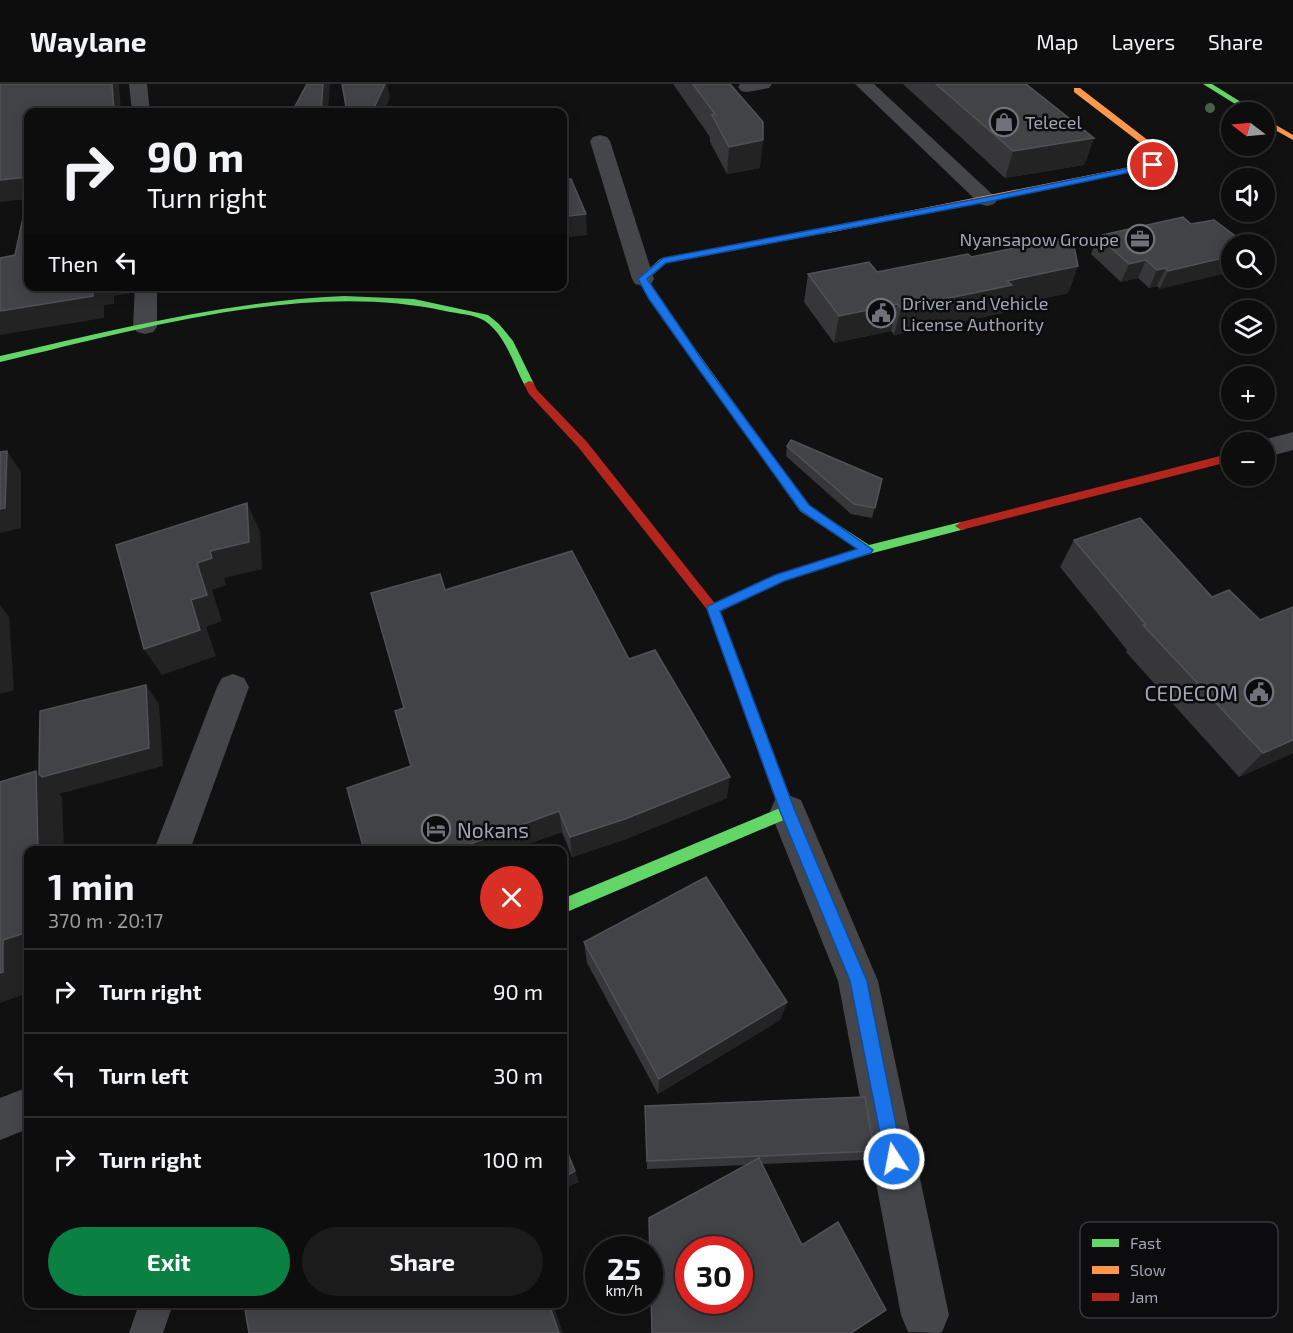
<!DOCTYPE html>
<html lang="en">
<head>
<meta charset="utf-8">
<style>
	body { margin:0; font-family:"Exo 2",sans-serif; background:#1b1b1b; color:#f1f3f6; height:100vh; display:flex; flex-direction:column; font-size:22px; white-space:nowrap }
	* { box-sizing:border-box; margin:0 }
	p { font-size:20px; color:#9a9c9d }
	.icon { flex:none; width:33px; height:33px; fill:none; stroke:currentColor; stroke-width:2; stroke-linecap:round; stroke-linejoin:round }
	.map { position:relative; flex:1; overflow:hidden }
	.details { position:absolute; left:24px; top:762px; width:543px; height:462px; display:flex; flex-direction:column; background:#0d0d0d; border-radius:12px; box-shadow:0 3px 15px #0003,0 0 0 2px #2d2d2e }
	.details>* { flex:none }
	.banner { position:absolute; left:24px; top:24px; width:543px; height:183px; border-radius:12px; box-shadow:0 3px 15px #0003,0 0 0 2px #2d2d2e; background:#0d0d0d; color:#f1f3f6; overflow:hidden }
	.needle { width:39px; rotate:286deg }
	.buttons { position:absolute; left:1221px; top:18px; display:grid; gap:12px }
	.buttons a { display:grid; place-items:center; width:54px; height:54px; border-radius:50%; background:#0d0d0d; box-shadow:0 3px 15px #0003,0 0 0 2px #2d2d2e; font-size:30px }
	.speed { position:absolute; left:585px; top:1152px; display:flex; gap:12px; font-size:30px; font-weight:700; text-align:center }
	.speed>* { display:grid; place-content:center; width:78px; height:78px; border-radius:50%; background:#0d0d0d; box-shadow:0 3px 15px #0003,0 0 0 2px #2d2d2e; line-height:1 }
	.speed small { font-size:15px; font-weight:400 }
	.speed .limit { border:9px solid #d22; background:#fff; color:#111 }
	.pin { position:absolute; display:grid; place-items:center; width:51px; height:51px; color:#fff; margin:-26px; border:3px solid #fff; border-radius:50%; box-shadow:0 2px 6px #0007 }
	.me { position:absolute; width:66px; margin:-33px; rotate:349deg; stroke-linejoin:round; filter:drop-shadow(0 0 4px #0008) }
	.turn { display:flex; align-items:center; gap:21px; height:126px; padding:0 24px; font-size:27px }
	.turn .icon { width:78px; height:78px; stroke-width:2.5 }
	.turn b { display:block; font-size:42px; line-height:51px }
	.then { display:flex; align-items:center; height:57px; padding:0 24px; background:#0003; gap:12px; font-size:22px }
	.round { display:grid; place-items:center; flex:none; width:63px; height:63px; border-radius:32px; background:#1b1b1b }
	.headline { display:flex; align-items:center; justify-content:space-between; height:102px; padding:0 24px }
	h1 { font-size:36px; font-weight:700; line-height:45px }
	.button { display:flex; gap:12px; margin-top:auto; padding:12px 24px }
	.button a { flex:1; height:69px; border-radius:36px; background:#0b8043; color:#fff; font-size:24px; font-weight:700; line-height:69px; text-align:center }
	.button a+a { background:#1b1b1b; color:#f1f3f6 }
	ul { padding:0; list-style:none }
	li { display:flex; align-items:center; gap:18px; height:84px; padding:0 24px; border-top:2px solid #2d2d2e }
	li div { flex:1 }
	li b { display:block; font-size:22px }
	li em { font-style:normal }
	header { display:flex; align-items:center; gap:36px; box-sizing:border-box; height:84px; padding:0 30px; background:#0d0d0d; border-bottom:2px solid #2d2d2e }
	header strong { font-size:28px }
	nav { display:flex; gap:33px; margin-inline-start:auto; font-size:21px }
	.map>svg:first-child { display:block }
</style>
</head>
<body>
<header>
<strong>Waylane</strong>
<nav><a>Map</a><a>Layers</a><a>Share</a></nav>
</header>
<div class="map">
<svg width="1293" height="1249" viewBox="0 0 1293 1249">
	<rect width="100%" height="100%" fill="#111"/>
	<g fill="none" stroke-linecap="round" stroke-linejoin="round">
		<path fill="#45464a" fill-rule="evenodd" d="M 139,1220 L 173,1220 L 163,1249 L 129,1249 Z"/>
		<g fill="#45464a" fill-rule="evenodd">
			<path d="M 129,0 L 147,0 L 150,28 L 132,28 Z"/>
			<path d="M 740,0 L 772,0 L 769,4 L 747,8 L 741,7 L 738,3 Z"/>
			<path d="M 855,0 L 874,0 L 994,112 L 997,116 L 994,120 L 987,122 L 980,120 Z"/>
			<path d="M 600,51 L 607,53 L 610,57 L 654,195 L 651,200 L 643,202 L 635,200 L 632,195 L 590,57 L 593,53 Z"/>
			<path d="M 135,202 L 157,202 L 157,243 L 153,248 L 145,250 L 137,248 L 133,243 Z"/>
			<path d="M 1293,348 L 1293,366 L 1264,374 L 1264,358 L 1255,358 Z"/>
			<path d="M 233,590 L 244,594 L 249,603 L 190,766 L 154,766 L 217,603 L 222,594 Z"/>
			<path d="M 788,711 L 801,716 L 878,897 L 949,1231 L 942,1248 L 939,1249 L 908,1248 L 901,1231 L 838,897 L 770,727 L 775,716 Z"/>
			<path d="M 28,1003 L 28,1045 L 0,1056 L 0,1014 Z"/>
		</g>
		<g fill="#63d668" fill-rule="evenodd">
			<path d="M 1203,0 L 1212,0 L 1257,28 L 1248,28 Z"/>
			<path d="M 828,143 L 832,146 L 831,148 L 666,179 L 648,195 L 659,215 L 808,421 L 869,461 L 961,438 L 967,442 L 965,445 L 869,470 L 784,497 L 720,527 L 795,727 L 793,732 L 562,830 L 562,815 L 780,724 L 707,525 L 709,522 L 776,491 L 857,465 L 800,427 L 651,217 L 638,195 L 660,175 Z"/>
			<path d="M 344,212 L 414,215 L 488,231 L 499,240 L 513,257 L 534,300 L 529,303 L 525,302 C 513,280 507,253 485,237 C 474,230 458,230 445,227 C 305,196 137,246 0,278 L 0,272 C 114,246 227,217 344,212 Z"/>
		</g>
		<g fill="#ff974d" fill-rule="evenodd">
			<path d="M 1074,4 L 1080,4 L 1158,64 L 1161,74 L 1156,83 L 828,149 L 824,146 L 828,143 L 1150,79 L 1153,74 L 1151,67 L 1074,8 Z"/>
			<path d="M 1264,34 L 1293,51 L 1293,56 L 1264,40 Z"/>
		</g>
		<g fill="#b3261e" fill-rule="evenodd">
			<path d="M 529,297 L 533,298 L 537,306 L 587,358 L 717,522 L 719,525 L 717,528 L 709,528 L 579,364 L 529,310 L 524,300 Z"/>
			<path d="M 1232,369 L 1232,377 L 961,446 L 955,442 L 961,438 Z"/>
		</g>
	</g>
	<circle fill="#49604d" cx="1210" cy="24" r="5"/>
	<g fill="#37373a">
		<path d="M 673,0 L 730,0 L 760,84 L 727,90 L 710,58 L 710,53 Z"/>
		<path d="M 903,0 L 1026,0 L 1094,54 L 1084,81 L 1005,94 Z"/>
		<path d="M 1191,140 L 1160,205 L 1157,202 L 1149,204 L 1138,194 L 1121,198 L 1091,170 L 1098,152 Z"/>
		<path d="M 971,173 L 1078,182 L 1068,209 L 1005,223 L 1003,229 L 894,251 L 891,247 L 834,259 L 804,218 L 808,190 L 877,188 Z"/>
		<path d="M 276,202 L 313,202 L 313,206 L 279,209 Z"/>
		<path d="M 787,362 L 882,395 L 872,434 L 851,430 L 786,372 Z"/>
		<path d="M 1074,456 L 1212,513 L 1260,536 L 1293,669 L 1239,693 L 1126,568 L 1127,566 L 1060,483 Z"/>
		<path d="M 445,506 L 629,575 L 727,714 L 626,755 L 572,773 L 562,748 L 511,766 L 364,766 L 411,682 L 404,624 Z"/>
		<path d="M 584,858 L 787,918 L 780,936 L 658,1010 L 587,879 Z"/>
		<path d="M 645,1022 L 874,1067 L 865,1076 L 762,1080 L 802,1161 L 851,1249 L 747,1081 L 647,1085 Z"/>
	</g>
	<g fill="#232324">
		<path d="M 112,0 L 119,0 L 121,28 L 114,28 Z"/>
		<path d="M 323,0 L 330,0 L 328,28 L 321,28 Z"/>
		<path d="M 373,0 L 387,0 L 390,14 L 384,28 L 372,28 Z"/>
		<path d="M 1094,54 L 1084,81 L 1005,94 L 1013,67 Z"/>
		<path d="M 763,56 L 760,84 L 727,90 L 729,63 Z"/>
		<path d="M 28,93 L 28,115 L 0,118 L 0,96 Z"/>
		<path d="M 586,130 L 587,151 L 562,154 L 562,133 Z"/>
		<path d="M 1232,172 L 1232,188 L 1160,205 L 1168,187 Z"/>
		<path d="M 1146,176 L 1138,194 L 1121,198 L 1129,180 Z"/>
		<path d="M 1078,182 L 1068,209 L 1005,223 L 1003,229 L 894,251 L 901,224 L 1007,197 Z"/>
		<path d="M 1166,184 L 1157,202 L 1149,204 L 1157,186 Z"/>
		<path d="M 93,202 L 134,202 L 132,209 L 114,212 L 114,220 L 104,221 L 104,234 L 0,251 L 0,227 Z"/>
		<path d="M 158,202 L 179,202 L 159,205 Z"/>
		<path d="M 897,220 L 891,247 L 834,259 L 839,232 Z"/>
		<path d="M 7,367 L 21,388 L 21,444 L 0,449 L 0,425 Z"/>
		<path d="M 247,419 L 260,447 L 262,485 L 224,494 L 226,501 L 212,506 L 222,537 L 206,543 L 216,572 L 162,591 L 144,565 L 197,479 L 210,467 Z"/>
		<path d="M 0,521 L 9,533 L 14,606 L 0,610 Z"/>
		<path d="M 146,601 L 159,620 L 163,682 L 59,710 L 62,713 L 64,766 L 38,766 L 36,687 L 42,693 Z"/>
		<path d="M 1293,656 L 1293,669 L 1239,693 L 1263,669 Z"/>
		<path d="M 730,693 L 727,714 L 626,755 L 572,773 L 570,753 Z"/>
		<path d="M 559,727 L 562,748 L 511,766 L 457,766 L 457,765 Z"/>
		<path d="M 28,848 L 28,909 L 0,919 L 0,889 L 3,856 Z"/>
		<path d="M 787,918 L 780,936 L 658,1010 L 659,995 Z"/>
		<path d="M 575,1087 L 579,1098 L 562,1106 L 562,1094 Z"/>
		<path d="M 549,1220 L 553,1220 L 563,1249 L 559,1249 Z"/>
	</g>
	<g fill="#424347" stroke="#515258" stroke-width="1.5" fill-rule="evenodd">
		<path d="M 0,0 L 112,0 L 114,28 L 28,28 L 28,93 L 0,96 Z"/>
		<path d="M 307,0 L 323,0 L 321,28 L 292,28 Z"/>
		<path d="M 342,0 L 385,0 L 372,28 L 347,28 Z"/>
		<path d="M 693,0 L 730,0 L 763,38 L 763,56 L 729,63 L 712,31 L 715,30 Z"/>
		<path d="M 936,0 L 1026,0 L 1094,54 L 1013,67 Z"/>
		<path d="M 571,95 L 586,130 L 562,133 L 562,96 Z"/>
		<path d="M 28,110 L 28,202 L 93,202 L 93,212 L 0,227 L 0,174 L 15,171 Z"/>
		<path d="M 1183,133 L 1191,140 L 1214,136 L 1246,160 L 1232,160 L 1232,172 L 1168,187 L 1166,184 L 1157,186 L 1146,176 L 1129,180 L 1098,152 Z"/>
		<path d="M 1072,152 L 1078,182 L 1007,197 L 1012,201 L 901,224 L 897,220 L 839,232 L 808,190 L 869,178 L 877,188 L 968,170 L 971,173 Z"/>
		<path d="M 791,356 L 882,395 L 875,424 L 854,420 L 787,362 Z"/>
		<path d="M 7,367 L 5,424 L 0,425 L 0,368 Z"/>
		<path d="M 247,419 L 249,458 L 210,467 L 212,474 L 197,479 L 207,511 L 191,516 L 200,546 L 144,565 L 116,461 Z"/>
		<path d="M 1140,434 L 1212,513 L 1229,506 L 1260,536 L 1293,523 L 1293,656 L 1263,669 L 1143,541 L 1146,541 L 1074,456 Z"/>
		<path d="M 572,467 L 629,575 L 655,566 L 730,693 L 625,735 L 570,753 L 559,727 L 457,765 L 457,766 L 364,766 L 347,704 L 411,682 L 395,627 L 404,624 L 371,509 L 440,490 L 445,506 Z"/>
		<path d="M 146,601 L 149,664 L 42,693 L 39,690 L 40,627 Z"/>
		<path d="M 36,687 L 38,766 L 28,766 L 28,848 L 3,856 L 3,888 L 0,889 L 0,698 Z"/>
		<path d="M 706,793 L 787,918 L 659,995 L 584,858 Z"/>
		<path d="M 865,1013 L 874,1067 L 647,1077 L 645,1022 Z"/>
		<path d="M 562,1055 L 575,1087 L 562,1094 Z"/>
		<path d="M 759,1074 L 802,1161 L 838,1138 L 886,1226 L 851,1249 L 652,1249 L 649,1134 ZM 688,1166 L 740,1166 L 740,1216 L 688,1216 Z"/>
		<path d="M 244,1220 L 549,1220 L 559,1249 L 249,1249 Z"/>
	</g>
	<path fill="#1a73e8" stroke="#114b97" stroke-width="1.5" d="M 1153,79 L 1156,79 L 1156,83 L 987,118 L 666,179 L 647,195 L 707,283 L 809,421 L 873,466 L 871,469 L 784,497 L 720,527 L 795,727 L 867,897 L 903,1075 L 900,1082 L 894,1084 L 887,1082 L 885,1075 L 850,897 L 780,727 L 707,525 L 708,522 L 775,491 L 857,465 L 800,426 L 700,287 L 649,215 L 638,195 L 663,174 L 987,113 Z"/>
	<defs>
		<g id="shop-ring" transform="scale(1.5)"><circle r="9.5" fill="#0c0b0d" stroke="#6f717b" stroke-width="1.5"/><path d="M-5-2.5h2.3a2.7 3.5 0 0 1 5.4 0H5L5.5 6h-11ZM-1.5-2.5h3a1.5 2.3 0 0 0-3 0Z" fill="#6f717b"/></g>
		<g id="office-ring" transform="scale(1.5)"><circle r="9.5" fill="#0c0b0d" stroke="#6f717b" stroke-width="1.5"/><path d="M-6-3h4V-5.5h4V-3h4V5H-6ZM-1-4.5V-3h2v-1.5ZM-6 0V1H6V0Z" fill="#6f717b"/></g>
		<g id="civic-ring" transform="scale(1.5)"><circle r="9.5" fill="#0c0b0d" stroke="#6f717b" stroke-width="1.5"/><path d="M-.6-6.5H3V-4.5H.6V-3L4-1V1h2V6H-6V1h2V-1L-.6-3ZM-1.2 2.5V6h2.4V2.5Z" fill="#6f717b"/></g>
		<g id="hotel-ring" transform="scale(1.5)"><circle r="9.5" fill="#0c0b0d" stroke="#6f717b" stroke-width="1.5"/><path d="M-6-4.5h1.5V1H6V5H4.5V3h-9V5H-6ZM-4 0a1.8 1.8 0 1 1 3.6 0ZM.5 0V-2.5h3Q6-2.5 6 0Z" fill="#6f717b"/></g>
	</defs>
	<g fill-rule="evenodd">
		<use href="#shop-ring" x="1004" y="38"/>
		<use href="#office-ring" x="1140" y="155"/>
		<use href="#civic-ring" x="881" y="229"/>
		<use href="#civic-ring" x="1259" y="608"/>
		<use href="#hotel-ring" x="436" y="745"/>
	</g>
	<g text-anchor="middle" dominant-baseline="central" stroke-width="5" stroke-linejoin="round" paint-order="stroke">
		<g font-size="18" fill="#a1a4b4" stroke="#0c0b0d" text-anchor="start">
			<text x="1025" y="38">Telecel</text>
			<text x="1119" y="155" text-anchor="end">Nyansapow Groupe</text>
			<text x="902" y="219">Driver and Vehicle<tspan x="902" dy="21">License Authority</tspan></text>
		</g>
		<g font-size="21" fill="#a1a4b4" stroke="#0c0b0d" text-anchor="end">
			<text x="1238" y="608">CEDECOM</text>
			<text x="457" y="745" text-anchor="start">Nokans</text>
		</g>
	</g>
	<rect x="1080" y="1138" width="198" height="96" rx="9" fill="#0c0b0d" stroke="#39393f" stroke-width="1.5"/>
	<rect x="1092" y="1155" width="27" height="8" fill="#63d668"/>
	<rect x="1092" y="1182" width="27" height="8" fill="#ff974d"/>
	<rect x="1092" y="1209" width="27" height="8" fill="#b3261e"/>
	<g font-size="16" fill="#a1a4b4">
		<text x="1130" y="1165">Fast</text>
		<text x="1130" y="1192">Slow</text>
		<text x="1130" y="1219">Jam</text>
	</g>
</svg>
<div class="buttons">
<a><svg class="needle" viewBox="-14 -14 28 28"><path d="M0-13l5 13h-10z" fill="#e53935"/><path d="M0 13l5-13h-10z" fill="#9a9c9d"/></svg></a>
<a><svg class="icon" aria-label="sound" viewBox="0 0 24 24"><path d="M4 9h4l5-4v14l-5-4H4zM17 9q2 3 0 6"/></svg></a>
<a><svg class="icon" aria-label="search" viewBox="0 0 24 24"><circle cx="10" cy="10" r="6"/><path d="M15 15l6 6"/></svg></a>
<a><svg class="icon" aria-label="layers" viewBox="0 0 24 24"><path d="M12 4l9 5-9 5-9-5zM3 14l9 5 9-5"/></svg></a>
<a>+</a>
<a>−</a>
</div>
<div class="speed"><div>25<small>km/h</small></div><div class="limit">30</div></div>
<div class="pin" style="left:1153px;top:81px;background:#d93025"><svg class="icon" aria-label="arrive" viewBox="0 0 24 24"><path d="M6 21V4h12l-3 4 3 4H6"/></svg></div>
<svg class="me" style="left:894px;top:1075px" viewBox="-20 -20 40 40"><circle r="17" fill="#1a73e8" stroke="#fff" stroke-width="3"/><path d="M0-11L8 9 0 5-8 9z" fill="#fff"/></svg>
<div class="banner">
<div class="turn"><svg class="icon" aria-label="right" viewBox="0 0 24 24"><path d="M7 20v-9h11M14 6l5 5-5 5"/></svg><div><b>90 m</b>Turn right</div></div>
<div class="then">Then<svg class="icon" aria-label="left" viewBox="0 0 24 24"><path d="M17 20v-9H6M10 6l-5 5 5 5"/></svg></div>
</div>
<section class="details">
<div class="headline"><div><h1>1 min</h1><p>370 m · 20:17</p></div><a class="round" style="background:#d93025;color:#fff"><svg class="icon" aria-label="close" viewBox="0 0 24 24"><path d="M6 6l12 12M18 6L6 18"/></svg></a></div>
<ul>
<li><svg class="icon" aria-label="right" viewBox="0 0 24 24"><path d="M7 20v-9h11M14 6l5 5-5 5"/></svg><div><b>Turn right</b></div><em>90 m</em></li>
<li><svg class="icon" aria-label="left" viewBox="0 0 24 24"><path d="M17 20v-9H6M10 6l-5 5 5 5"/></svg><div><b>Turn left</b></div><em>30 m</em></li>
<li><svg class="icon" aria-label="right" viewBox="0 0 24 24"><path d="M7 20v-9h11M14 6l5 5-5 5"/></svg><div><b>Turn right</b></div><em>100 m</em></li>
</ul>
<div class="button"><a>Exit</a><a>Share</a></div>
</section>
</div>
</body>
</html>
